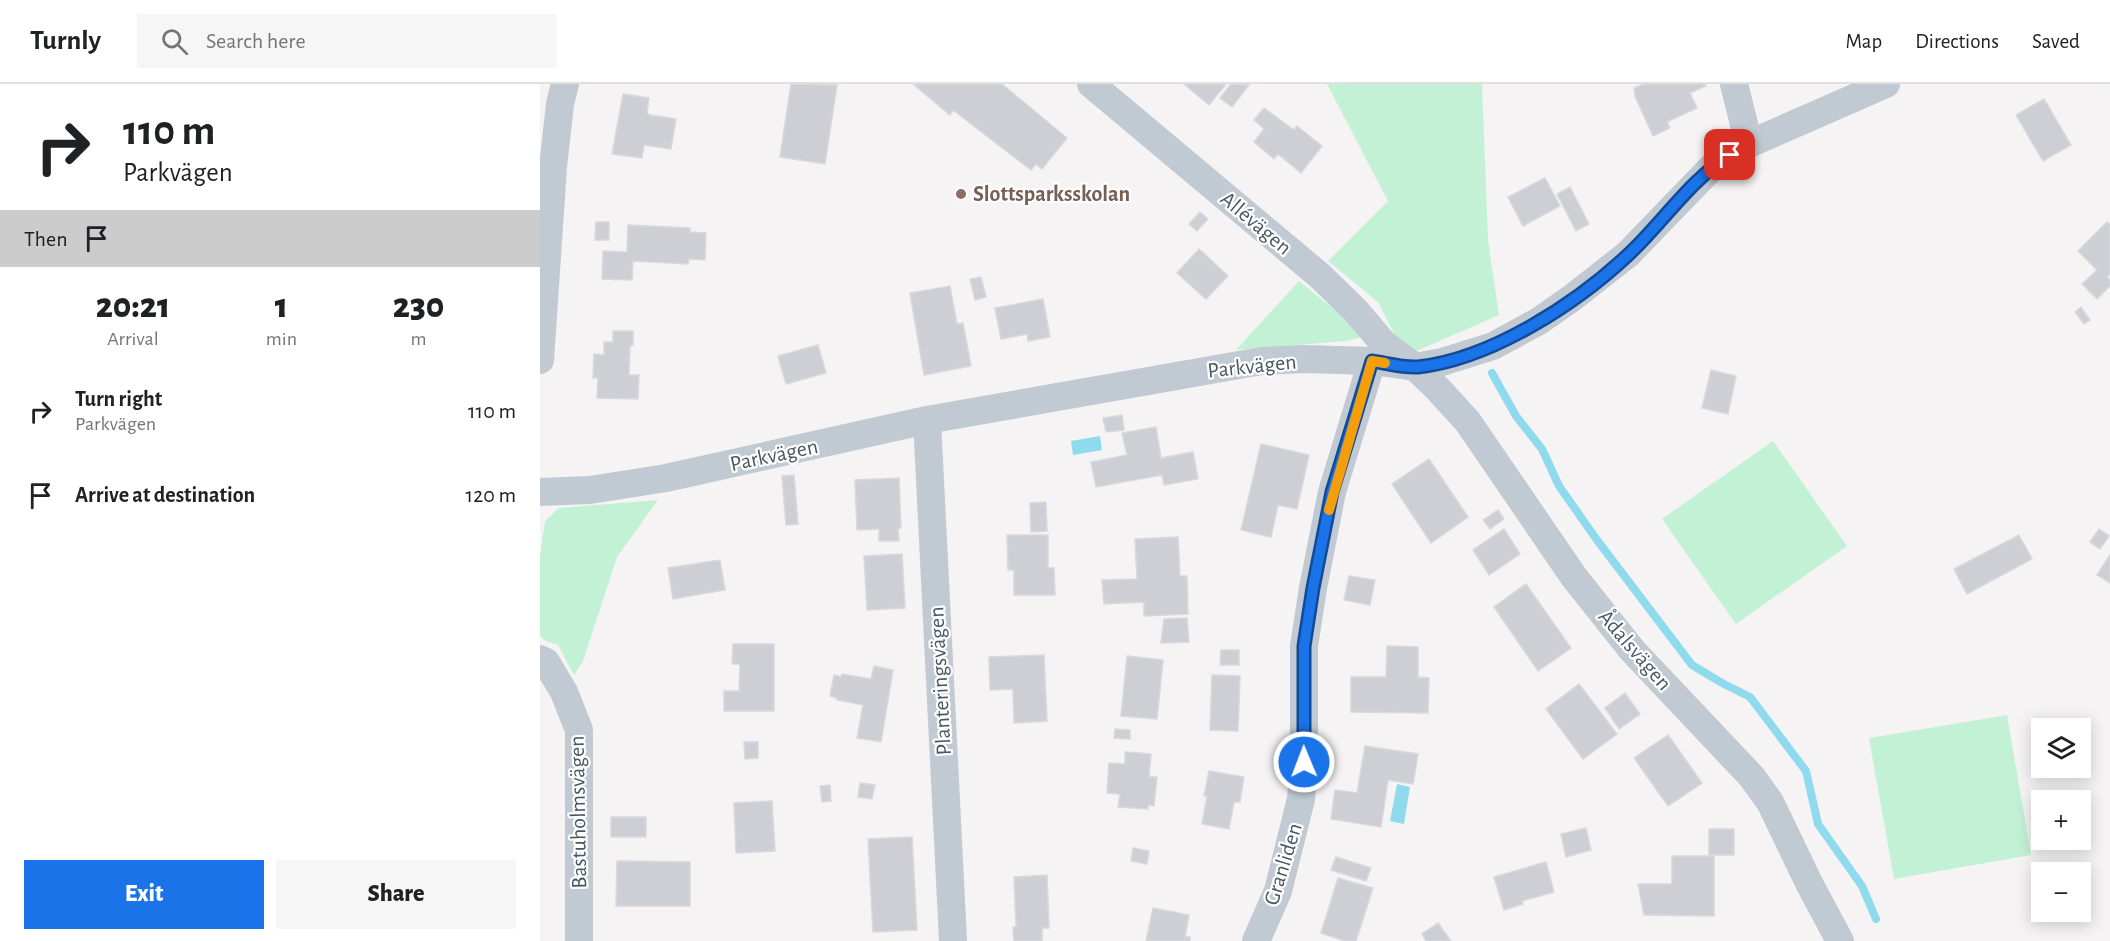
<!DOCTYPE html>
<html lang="en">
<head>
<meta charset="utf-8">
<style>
	body { margin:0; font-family:"Alegreya Sans",sans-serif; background:#f6f6f6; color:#202124; height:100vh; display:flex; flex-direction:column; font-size:22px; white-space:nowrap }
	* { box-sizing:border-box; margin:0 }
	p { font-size:20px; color:#757577 }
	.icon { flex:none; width:33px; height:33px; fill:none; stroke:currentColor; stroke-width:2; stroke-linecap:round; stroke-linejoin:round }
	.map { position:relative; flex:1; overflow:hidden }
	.drawer { display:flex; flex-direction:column; background:#fff; width:540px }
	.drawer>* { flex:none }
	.guide { background:#fff; color:#202124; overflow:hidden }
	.fabs { position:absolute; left:1491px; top:634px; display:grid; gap:12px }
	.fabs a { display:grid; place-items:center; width:60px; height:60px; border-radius:0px; background:#fff; box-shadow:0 3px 15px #0003; font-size:30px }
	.pin { position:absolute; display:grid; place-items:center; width:51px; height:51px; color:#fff; margin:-26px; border-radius:12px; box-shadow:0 3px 9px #0006 }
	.me { position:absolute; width:66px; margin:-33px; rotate:359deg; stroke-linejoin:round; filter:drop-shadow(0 0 4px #0008) }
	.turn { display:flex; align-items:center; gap:21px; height:126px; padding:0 24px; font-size:27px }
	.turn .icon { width:78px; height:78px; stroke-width:2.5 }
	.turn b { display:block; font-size:42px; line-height:51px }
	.then { display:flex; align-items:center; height:57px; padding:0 24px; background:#0003; gap:12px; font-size:22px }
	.eta { display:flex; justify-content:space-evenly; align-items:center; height:102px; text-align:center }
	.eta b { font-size:36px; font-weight:800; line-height:42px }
	.action { display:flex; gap:12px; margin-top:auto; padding:12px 24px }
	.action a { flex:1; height:69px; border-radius:0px; background:#1a73e8; color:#fff; font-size:24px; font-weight:800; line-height:69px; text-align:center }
	.action a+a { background:#f6f6f6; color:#202124 }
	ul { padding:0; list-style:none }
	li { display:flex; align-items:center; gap:18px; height:84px; padding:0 24px }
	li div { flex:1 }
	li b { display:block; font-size:22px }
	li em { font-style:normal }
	header { display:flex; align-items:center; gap:36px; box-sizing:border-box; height:84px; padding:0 30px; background:#fff; border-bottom:2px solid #e0e0e0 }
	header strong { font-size:28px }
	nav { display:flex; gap:33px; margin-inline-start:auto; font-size:21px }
	.search { width:420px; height:54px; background:#f6f6f6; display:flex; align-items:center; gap:15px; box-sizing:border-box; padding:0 21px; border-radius:0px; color:#757577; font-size:22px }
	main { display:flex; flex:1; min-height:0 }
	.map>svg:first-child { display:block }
</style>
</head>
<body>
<header>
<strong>Turnly</strong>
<div class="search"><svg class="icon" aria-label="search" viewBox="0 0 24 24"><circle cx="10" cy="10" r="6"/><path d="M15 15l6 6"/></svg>Search here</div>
<nav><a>Map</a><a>Directions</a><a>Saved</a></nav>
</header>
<main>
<section class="drawer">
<div class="guide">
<div class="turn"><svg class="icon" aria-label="right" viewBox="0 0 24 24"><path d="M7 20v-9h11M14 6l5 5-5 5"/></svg><div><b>110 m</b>Parkvägen</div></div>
<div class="then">Then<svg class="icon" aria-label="arrive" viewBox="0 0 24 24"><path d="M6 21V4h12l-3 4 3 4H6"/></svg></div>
</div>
<div class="eta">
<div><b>20:21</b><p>Arrival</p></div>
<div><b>1</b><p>min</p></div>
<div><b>230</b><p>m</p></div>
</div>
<ul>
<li><svg class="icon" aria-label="right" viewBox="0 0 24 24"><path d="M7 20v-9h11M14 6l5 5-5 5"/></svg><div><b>Turn right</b><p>Parkvägen</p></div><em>110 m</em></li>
<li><svg class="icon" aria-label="arrive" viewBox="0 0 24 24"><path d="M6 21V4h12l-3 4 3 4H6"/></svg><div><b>Arrive at destination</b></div><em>120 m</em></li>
</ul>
<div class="action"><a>Exit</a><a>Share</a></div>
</section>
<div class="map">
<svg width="1570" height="857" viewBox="0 0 1570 857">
	<rect width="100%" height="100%" fill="#f5f3f3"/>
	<g fill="#c3f1d5">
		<path d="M 787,0 L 942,0 L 948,156 L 959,231 L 865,272 L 838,218 L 788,177 L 848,117 Z"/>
		<path d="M 759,197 L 800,230 L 823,253 L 805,257 L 696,266 Z"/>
		<path d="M 1233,357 L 1307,462 L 1196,540 L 1122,435 Z"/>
		<path d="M 118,416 L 77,473 L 43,577 L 34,591 L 18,561 L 6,557 L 0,552 L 0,472 L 5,437 L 19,424 Z"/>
		<path d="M 1467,631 L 1491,771 L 1354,795 L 1329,654 Z"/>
	</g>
	<g fill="#90daee">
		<path d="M 560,352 L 562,366 L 533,371 L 531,357 Z"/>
		<path d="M 857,700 L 870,703 L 864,740 L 850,737 Z"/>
	</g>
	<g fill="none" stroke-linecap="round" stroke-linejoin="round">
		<path stroke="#90daee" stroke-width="8" d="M 952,289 L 976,332 L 1002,365 L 1019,402 L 1057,456 L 1152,581 L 1182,599 L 1210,613 L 1266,687 L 1278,740 L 1322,802 L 1336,835"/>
	</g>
	<g fill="#cdcfd5" stroke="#d7d9de" stroke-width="1.5">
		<path d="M 251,0 L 297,1 L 285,80 L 240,73 Z"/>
		<path d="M 373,0 L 462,0 L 527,54 L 502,85 L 496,80 L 491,86 L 413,26 L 410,31 Z"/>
		<path d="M 644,0 L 686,0 L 669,21 Z"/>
		<path d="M 691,0 L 709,1 L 692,23 L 680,14 Z"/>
		<path d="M 1104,0 L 1165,0 L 1166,2 L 1150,9 L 1157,24 L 1127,38 L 1130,44 L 1113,52 L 1095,12 L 1094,4 Z"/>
		<path d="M 83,10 L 109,14 L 107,29 L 110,31 L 136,35 L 131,65 L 104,61 L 102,74 L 72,70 Z"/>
		<path d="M 1504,15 L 1531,61 L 1503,77 L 1476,31 Z"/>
		<path d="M 724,24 L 754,46 L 757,42 L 782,62 L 761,89 L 738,70 L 734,75 L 714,58 L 724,45 L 714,36 Z"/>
		<path d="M 1005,94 L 1020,122 L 983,142 L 968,113 Z"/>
		<path d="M 1030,103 L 1049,140 L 1036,147 L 1017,110 Z"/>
		<path d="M 660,128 L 668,135 L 657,147 L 649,140 Z"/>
		<path d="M 56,138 L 69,138 L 69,156 L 55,156 Z"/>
		<path d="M 1567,138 L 1570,140 L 1570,190 L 1567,193 L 1570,196 L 1570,202 L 1557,215 L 1542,200 L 1557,186 L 1538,167 Z"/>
		<path d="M 88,141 L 150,144 L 150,148 L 166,149 L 165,176 L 149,175 L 148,180 L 93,177 L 92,196 L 62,195 L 63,167 L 87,168 Z"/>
		<path d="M 659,165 L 688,192 L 666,215 L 637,189 Z"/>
		<path d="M 441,193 L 446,213 L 435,216 L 430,195 Z"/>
		<path d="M 410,202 L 417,240 L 423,239 L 431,282 L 384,291 L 370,209 Z"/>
		<path d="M 503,215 L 510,253 L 488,257 L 487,250 L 461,255 L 455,224 Z"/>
		<path d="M 1541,223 L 1550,236 L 1544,240 L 1535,228 Z"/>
		<path d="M 73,247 L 93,247 L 93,261 L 90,262 L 89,291 L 99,291 L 98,315 L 57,314 L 58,294 L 53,294 L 54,270 L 64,271 L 64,258 L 73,258 Z"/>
		<path d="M 278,261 L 286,289 L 246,300 L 238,272 Z"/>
		<path d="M 1171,286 L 1196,292 L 1188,330 L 1162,324 Z"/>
		<path d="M 582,331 L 584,346 L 566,348 L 563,334 Z"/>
		<path d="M 616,343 L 621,374 L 653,368 L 658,395 L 624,401 L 622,391 L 556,403 L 551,378 L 587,371 L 582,349 Z"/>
		<path d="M 721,360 L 769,371 L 757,425 L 738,421 L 731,453 L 701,446 Z"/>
		<path d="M 889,375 L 928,433 L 891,459 L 852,400 Z"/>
		<path d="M 254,391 L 258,440 L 246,441 L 242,392 Z"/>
		<path d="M 359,394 L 361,444 L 358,444 L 359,457 L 339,457 L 339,445 L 317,446 L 315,396 Z"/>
		<path d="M 506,418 L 507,447 L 491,448 L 490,419 Z"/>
		<path d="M 958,426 L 964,435 L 950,445 L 943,436 Z"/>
		<path d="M 964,445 L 980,470 L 949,491 L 933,466 Z"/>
		<path d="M 1559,445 L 1569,452 L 1560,465 L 1550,458 Z"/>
		<path d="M 467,451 L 508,451 L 508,484 L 514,484 L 515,511 L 474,511 L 474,486 L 468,486 Z"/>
		<path d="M 1479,451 L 1492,475 L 1427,510 L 1414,485 Z"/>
		<path d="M 638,453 L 640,492 L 647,492 L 648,530 L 604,532 L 604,518 L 564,520 L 562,496 L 597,495 L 595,455 Z"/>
		<path d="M 362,470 L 365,524 L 327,526 L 324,472 Z"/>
		<path d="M 1570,471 L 1570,499 L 1557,491 Z"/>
		<path d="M 180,476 L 185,506 L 133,515 L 128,484 Z"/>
		<path d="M 809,492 L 835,496 L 830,521 L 804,516 Z"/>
		<path d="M 986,500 L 1031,564 L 998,587 L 954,523 Z"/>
		<path d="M 647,534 L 649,558 L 621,559 L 624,535 Z"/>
		<path d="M 193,560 L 234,560 L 234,627 L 184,627 L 184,607 L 199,607 L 200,580 L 192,580 Z"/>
		<path d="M 847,562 L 878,563 L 878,593 L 889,594 L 888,629 L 811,628 L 811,593 L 846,593 Z"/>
		<path d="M 681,566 L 699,566 L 699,581 L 680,581 Z"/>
		<path d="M 504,571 L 507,637 L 474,639 L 473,605 L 450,606 L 449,573 Z"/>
		<path d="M 587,572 L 623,576 L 617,635 L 581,632 Z"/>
		<path d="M 334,582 L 353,586 L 341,658 L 317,654 L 323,621 L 297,616 L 297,614 L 290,612 L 294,591 L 301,593 L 302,590 L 331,595 Z"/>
		<path d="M 672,591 L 700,592 L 698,647 L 670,646 Z"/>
		<path d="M 1039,600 L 1077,650 L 1043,675 L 1006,625 Z"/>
		<path d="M 1085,609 L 1100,630 L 1079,645 L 1065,624 Z"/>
		<path d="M 575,645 L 590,646 L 590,655 L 574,654 Z"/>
		<path d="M 1128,651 L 1162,699 L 1128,722 L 1094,674 Z"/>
		<path d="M 204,658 L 218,658 L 218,674 L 205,675 Z"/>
		<path d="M 825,662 L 878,670 L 873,700 L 848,696 L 841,743 L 791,735 L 795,706 L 817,709 Z"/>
		<path d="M 585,668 L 611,670 L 609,693 L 617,693 L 614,722 L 608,721 L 608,725 L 578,723 L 580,710 L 567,709 L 569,679 L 585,680 Z"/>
		<path d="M 669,687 L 704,693 L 700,718 L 694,718 L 689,745 L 662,740 L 667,712 L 664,712 Z"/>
		<path d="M 320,699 L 335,701 L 332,715 L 318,713 Z"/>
		<path d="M 290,701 L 291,717 L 282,718 L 280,702 Z"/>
		<path d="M 232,717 L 235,767 L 196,769 L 194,719 Z"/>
		<rect x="71" y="733" width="35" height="20"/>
		<path d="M 1046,744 L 1051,766 L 1026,773 L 1021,750 Z"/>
		<rect x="1169" y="745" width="25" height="26"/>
		<path d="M 372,753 L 377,846 L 333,848 L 328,755 Z"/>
		<path d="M 593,764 L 609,767 L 607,780 L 591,777 Z"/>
		<path d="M 1132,772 L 1174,772 L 1174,832 L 1104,831 L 1098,800 L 1132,800 Z"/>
		<path d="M 796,773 L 831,784 L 826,797 L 791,786 Z"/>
		<path d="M 77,777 L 150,778 L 150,822 L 76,822 Z"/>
		<path d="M 1006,778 L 1014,808 L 982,817 L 983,820 L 964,826 L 954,793 Z"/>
		<path d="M 507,791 L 509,844 L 502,844 L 502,857 L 474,857 L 473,843 L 476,843 L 474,793 Z"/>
		<path d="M 798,794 L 833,804 L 816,857 L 805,857 L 781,849 Z"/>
		<path d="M 613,824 L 649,831 L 645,853 L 650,853 L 650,857 L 606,857 Z"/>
		<path d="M 898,839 L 911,857 L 886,857 L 882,850 Z"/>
	</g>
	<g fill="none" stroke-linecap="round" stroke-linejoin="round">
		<g stroke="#c1cad2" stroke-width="28">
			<path d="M 551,0 L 780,192 L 815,226 L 844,260 L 875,283 L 898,305 L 928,338 L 1034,493 L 1092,566 L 1212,693 L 1230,718 L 1270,801 L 1300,857"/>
			<path d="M 1194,0 L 1209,60"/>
			<path d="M 0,276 L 13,83 L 20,20 L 25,0"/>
			<path d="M 387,336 L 413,857"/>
			<path d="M 0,408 L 50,406 L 126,394 L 387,336 L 722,277 L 763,275 L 832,277 L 875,283 L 902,278 L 953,262 L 999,237 L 1032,214 L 1088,170 L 1172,83 L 1209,60 L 1346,0"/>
			<path d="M 0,575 L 6,578 L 24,608 L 39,646 L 39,857"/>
			<path d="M 716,857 L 738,807 L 761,715 L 764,678 L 764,562 L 773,504 L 792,408 L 832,277"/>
		</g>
	</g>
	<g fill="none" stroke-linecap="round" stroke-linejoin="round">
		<g stroke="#114b97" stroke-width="15">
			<path id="route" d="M 764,678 L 764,562 L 773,504 L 792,408 L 832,277 C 846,279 863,284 878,283 C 951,275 1036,220 1089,170 C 1123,138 1150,96 1190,71"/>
		</g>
		<use href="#route" stroke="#1a73e8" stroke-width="10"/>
		<path stroke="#f59e0b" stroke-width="10" d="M 789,426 L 832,277 L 845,279"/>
	</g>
	<circle fill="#8d6e63" stroke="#fff" stroke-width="2" cx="421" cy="110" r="6"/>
	<g text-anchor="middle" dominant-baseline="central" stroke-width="4.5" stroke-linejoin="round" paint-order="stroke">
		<g font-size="22" font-weight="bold" fill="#785e54" stroke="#fff" text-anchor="start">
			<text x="433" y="110">Slottsparksskolan</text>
		</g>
		<g font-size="22" fill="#4a5661" stroke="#fff">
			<text transform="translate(716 139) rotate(40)">Allévägen</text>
			<text transform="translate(712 282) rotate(-6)">Parkvägen</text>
			<text transform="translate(234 371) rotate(-12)">Parkvägen</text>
			<text transform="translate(1095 566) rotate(49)">Ådalsvägen</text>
			<text transform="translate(400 597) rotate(-93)">Planteringsvägen</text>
			<text transform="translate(38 728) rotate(-91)">Bastuholmsvägen</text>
			<text transform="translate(743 780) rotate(-73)">Granliden</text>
		</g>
	</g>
</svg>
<div class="fabs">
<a><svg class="icon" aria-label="layers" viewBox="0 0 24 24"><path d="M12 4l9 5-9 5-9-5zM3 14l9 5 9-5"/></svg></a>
<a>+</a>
<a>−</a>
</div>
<div class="pin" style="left:1190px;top:71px;background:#d93025"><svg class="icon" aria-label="arrive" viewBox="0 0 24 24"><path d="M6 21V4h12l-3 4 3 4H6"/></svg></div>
<svg class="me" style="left:764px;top:678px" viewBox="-20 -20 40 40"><circle r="17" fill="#1a73e8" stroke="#fff" stroke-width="3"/><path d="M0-11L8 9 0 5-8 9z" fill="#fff"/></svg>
</div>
</main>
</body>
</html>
